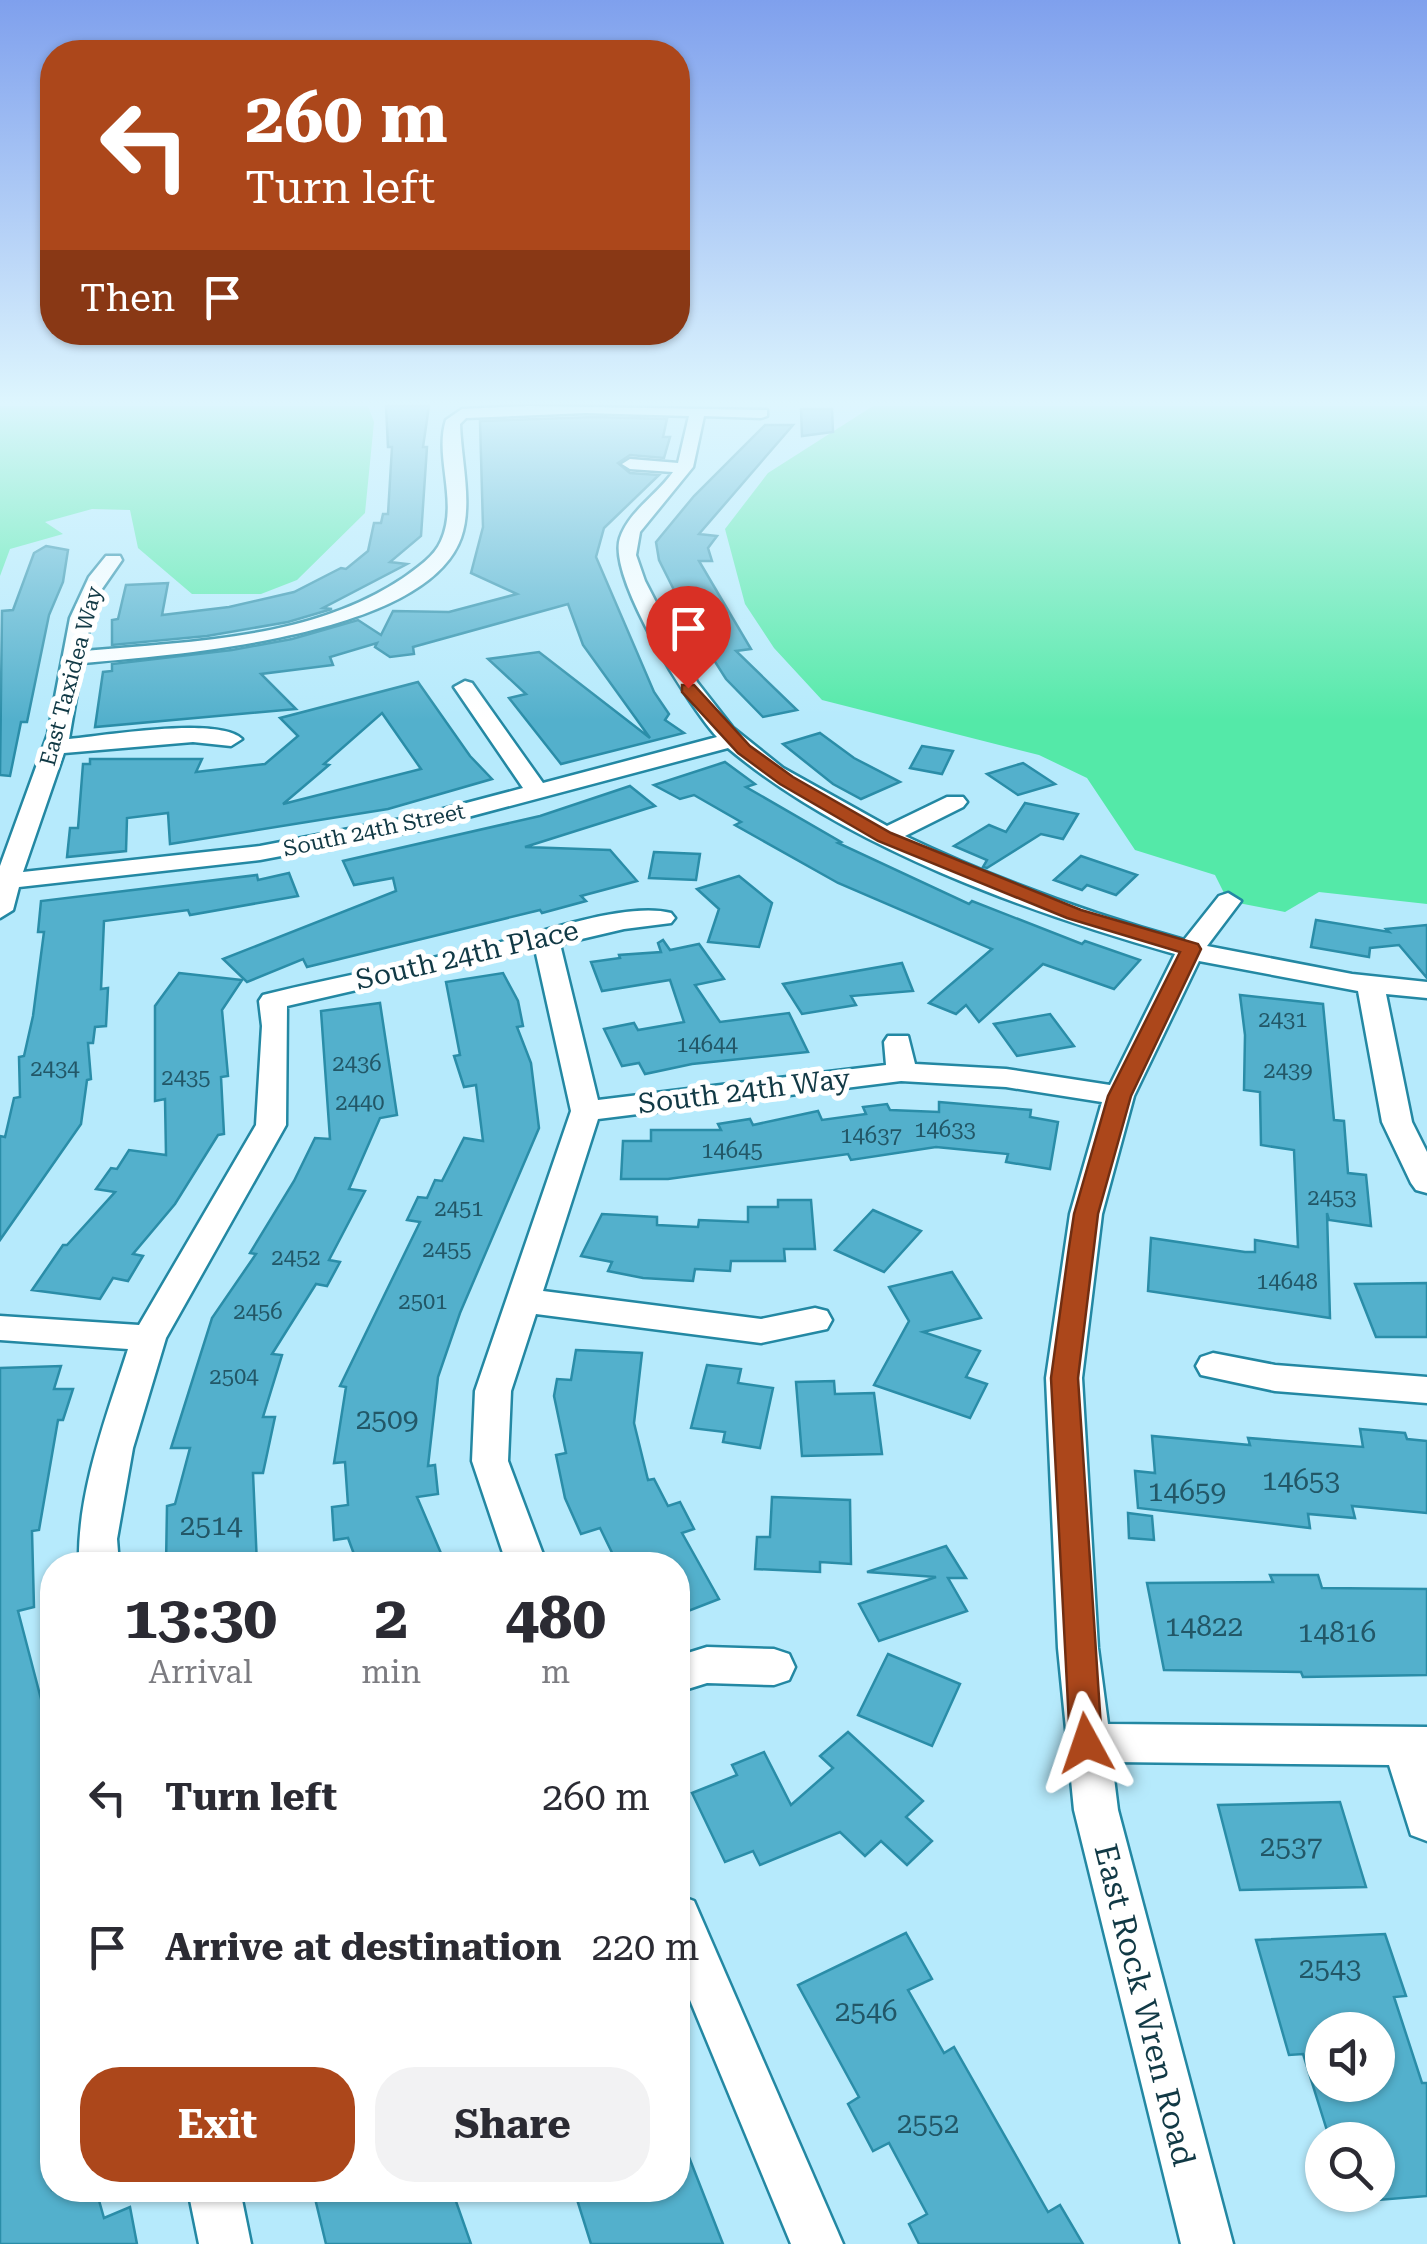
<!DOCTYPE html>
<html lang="en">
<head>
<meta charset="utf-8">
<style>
	body { margin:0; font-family:"Roboto Serif",serif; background:#f2f2f3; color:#2b2b33; height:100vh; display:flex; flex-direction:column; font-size:38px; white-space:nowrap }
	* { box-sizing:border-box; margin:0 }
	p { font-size:32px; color:#7c7c81 }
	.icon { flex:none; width:55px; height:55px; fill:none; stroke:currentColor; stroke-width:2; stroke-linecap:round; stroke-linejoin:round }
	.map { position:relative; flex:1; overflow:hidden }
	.panel { position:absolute; left:40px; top:1552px; width:650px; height:650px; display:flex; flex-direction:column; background:#fff; border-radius:40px; box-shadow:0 2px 8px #0004 }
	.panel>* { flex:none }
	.guide { position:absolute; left:40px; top:40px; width:650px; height:305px; border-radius:40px; box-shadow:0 2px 8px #0004; background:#ac471b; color:#fff; overflow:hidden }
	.fabs { position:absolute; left:1305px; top:2012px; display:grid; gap:20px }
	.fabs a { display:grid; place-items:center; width:90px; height:90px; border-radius:50%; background:#fff; box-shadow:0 2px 8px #0004; font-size:50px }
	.pin { position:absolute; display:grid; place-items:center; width:85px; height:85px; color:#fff; margin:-102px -42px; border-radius:50% 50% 50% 0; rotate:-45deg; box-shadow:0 0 10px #0007 }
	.pin .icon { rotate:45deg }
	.me { position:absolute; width:110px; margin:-55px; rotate:355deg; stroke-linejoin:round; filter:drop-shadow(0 0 8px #0008) }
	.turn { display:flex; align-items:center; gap:35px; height:210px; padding:0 40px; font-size:45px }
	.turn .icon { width:130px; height:130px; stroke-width:2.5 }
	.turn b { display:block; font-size:70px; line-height:85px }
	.then { display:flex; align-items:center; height:95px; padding:0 40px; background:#0003; gap:20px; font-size:38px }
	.eta { display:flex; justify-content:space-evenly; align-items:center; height:170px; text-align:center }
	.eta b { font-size:60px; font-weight:700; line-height:70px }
	.primary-button { display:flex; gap:20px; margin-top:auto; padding:20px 40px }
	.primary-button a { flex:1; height:115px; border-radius:40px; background:#ac471b; color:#fff; font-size:40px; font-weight:700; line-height:115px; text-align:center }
	.primary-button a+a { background:#f2f2f3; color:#2b2b33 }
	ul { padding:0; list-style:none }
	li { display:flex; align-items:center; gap:30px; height:150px; padding:0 40px }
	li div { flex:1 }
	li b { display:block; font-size:38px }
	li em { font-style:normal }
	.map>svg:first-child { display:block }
</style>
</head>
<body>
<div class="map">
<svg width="1427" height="2244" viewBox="0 0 1427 2244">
	<rect width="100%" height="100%" fill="#b6eafc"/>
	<g fill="#54e9a8">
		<path d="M 0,406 L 368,406 L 374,422 L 365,513 L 297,580 L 261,594 L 192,594 L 138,548 L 130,510 L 92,509 L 45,522 L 63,534 L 10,549 L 0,576 Z"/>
		<path d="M 873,406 L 1427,406 L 1427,904 L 1319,892 L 1285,912 L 1228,901 L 1215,875 L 1135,850 L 1087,778 L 1039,755 L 822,700 L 774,648 L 745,604 L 725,529 L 768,473 Z"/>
	</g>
	<g fill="#53b0cc" stroke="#2a8da8" stroke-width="2.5" fill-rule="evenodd">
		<path d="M 386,406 L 429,406 L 423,447 L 427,447 L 421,536 L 390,562 L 407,564 L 323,608 L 332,609 L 288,622 L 207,636 L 112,645 L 112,620 L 118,619 L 126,585 L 168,583 L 162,615 L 229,607 L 294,592 L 341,568 L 346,569 L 368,551 L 374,523 L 381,523 L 383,514 L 388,514 L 392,447 L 388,447 Z"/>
		<path d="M 801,409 L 832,409 L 833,432 L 802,436 Z"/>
		<path d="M 594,417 L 667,419 L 663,437 L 670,437 L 664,458 L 630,455 L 618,463 L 630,473 L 659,475 L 604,528 L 596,557 L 654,692 L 669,714 L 665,720 L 684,733 L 561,764 L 509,698 L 526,694 L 488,659 L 539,652 L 650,738 L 583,645 L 568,604 L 413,647 L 414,654 L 390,657 L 375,647 L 377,643 L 330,657 L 333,665 L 261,674 L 296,709 L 95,727 L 103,672 L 112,671 L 112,664 L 232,650 L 292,639 L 358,620 L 381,635 L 393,611 L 449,612 L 517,594 L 471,573 L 483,527 L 480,421 Z"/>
		<path d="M 765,425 L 793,425 L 699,534 L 717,536 L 708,548 L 712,561 L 699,561 L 751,649 L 736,651 L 797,710 L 763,717 L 726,679 L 691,624 L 659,560 L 656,542 L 694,496 Z"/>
		<path d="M 46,546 L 68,550 L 63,582 L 49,615 L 27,722 L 21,722 L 10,776 L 0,775 L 2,611 L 13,610 L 34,553 Z"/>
		<path d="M 418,682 L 470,756 L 492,779 L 388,809 L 170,844 L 168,813 L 127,818 L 126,851 L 67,857 L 70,828 L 78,828 L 83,764 L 90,764 L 90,759 L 202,759 L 196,772 L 265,764 L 298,736 L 280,718 ZM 382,713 L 421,769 L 283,804 L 329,765 L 324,764 Z"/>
		<path d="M 820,733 L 854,758 L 900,782 L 861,799 L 833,784 L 783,744 Z"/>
		<path d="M 922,746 L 953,751 L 942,774 L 910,768 Z"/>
		<path d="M 725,762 L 755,784 L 746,787 L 841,842 L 838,843 L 969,904 L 972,901 L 1082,944 L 1085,941 L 1140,960 L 1114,989 L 1043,964 L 979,1022 L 966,1005 L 956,1014 L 929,1003 L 992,949 L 838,883 L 735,825 L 741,822 L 694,795 L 680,799 L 654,785 Z"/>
		<path d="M 1023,763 L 1055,784 L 1018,795 L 987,774 Z"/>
		<path d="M 630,786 L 655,806 L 525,847 L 610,850 L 637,881 L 581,896 L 586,901 L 542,913 L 540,910 L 307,967 L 303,959 L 247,982 L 223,959 L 396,891 L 393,878 L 354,885 L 343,861 L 540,816 Z"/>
		<path d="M 1025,803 L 1078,814 L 1063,839 L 1041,834 L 987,868 L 983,867 L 987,860 L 954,846 L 989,825 L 1006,832 Z"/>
		<path d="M 654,852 L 700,854 L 696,880 L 649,878 Z"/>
		<path d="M 1081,856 L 1137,875 L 1116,895 L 1087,885 L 1082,890 L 1054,880 Z"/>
		<path d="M 289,873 L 298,896 L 190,915 L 188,910 L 104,921 L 101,989 L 108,988 L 106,1026 L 95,1027 L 93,1043 L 88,1043 L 91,1079 L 87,1080 L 81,1124 L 0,1240 L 0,1136 L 5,1137 L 14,1098 L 20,1097 L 19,1057 L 24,1056 L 33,1016 L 44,932 L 38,932 L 41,901 L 257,875 L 258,880 Z"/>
		<path d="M 739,876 L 772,903 L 759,947 L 708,942 L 719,909 L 697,889 Z"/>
		<path d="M 1316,920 L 1389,932 L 1386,929 L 1427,925 L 1427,978 L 1399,945 L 1370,948 L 1369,957 L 1311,947 Z"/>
		<path d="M 663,940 L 670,950 L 699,944 L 724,979 L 695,985 L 720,1022 L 789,1013 L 808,1052 L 692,1064 L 645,1074 L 639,1063 L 622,1066 L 604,1029 L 634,1023 L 638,1030 L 684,1022 L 670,980 L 602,991 L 591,962 L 620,958 L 619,955 L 661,952 L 658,943 Z"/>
		<path d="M 902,963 L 913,991 L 851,996 L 856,1005 L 802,1014 L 783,984 Z"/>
		<path d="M 179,973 L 242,980 L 222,1010 L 228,1076 L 221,1077 L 224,1134 L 218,1135 L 175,1204 L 133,1254 L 143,1256 L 128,1281 L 113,1278 L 100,1299 L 32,1290 L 63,1245 L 67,1245 L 115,1192 L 96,1189 L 111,1168 L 117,1169 L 129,1150 L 166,1155 L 165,1099 L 155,1101 L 155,1006 Z"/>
		<path d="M 503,973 L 518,1001 L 523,1026 L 517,1027 L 531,1063 L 539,1128 L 460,1313 L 438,1377 L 428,1466 L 435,1465 L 438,1494 L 417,1497 L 446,1565 L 358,1565 L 348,1538 L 334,1540 L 332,1507 L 348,1505 L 345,1462 L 334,1463 L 346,1387 L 340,1386 L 420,1222 L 407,1220 L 418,1197 L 427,1198 L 435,1180 L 442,1181 L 464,1138 L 483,1141 L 476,1085 L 464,1087 L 454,1056 L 460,1055 L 446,982 Z"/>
		<path d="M 1240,995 L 1323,1004 L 1334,1120 L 1344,1121 L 1348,1173 L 1366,1175 L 1371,1226 L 1329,1220 L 1327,1213 L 1330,1318 L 1148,1291 L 1151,1238 L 1245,1252 L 1255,1252 L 1255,1240 L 1298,1247 L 1294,1150 L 1261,1145 L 1260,1092 L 1244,1090 L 1245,1035 Z"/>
		<path d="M 380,1003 L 397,1115 L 380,1118 L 349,1189 L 365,1191 L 329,1260 L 340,1262 L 327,1286 L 316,1284 L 272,1354 L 282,1355 L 263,1417 L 275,1417 L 263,1473 L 253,1473 L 257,1565 L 166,1565 L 167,1506 L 175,1504 L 190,1448 L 171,1448 L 212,1318 L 256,1254 L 250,1253 L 294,1181 L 315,1138 L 330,1139 L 321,1011 Z"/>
		<path d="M 1050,1014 L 1074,1046 L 1017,1056 L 994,1024 Z"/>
		<path d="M 939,1102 L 1031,1110 L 1030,1117 L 1058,1122 L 1050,1169 L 1006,1162 L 1008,1154 L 936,1147 L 851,1160 L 848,1154 L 668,1179 L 621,1179 L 623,1141 L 651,1141 L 651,1130 L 721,1130 L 718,1124 L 750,1119 L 753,1125 L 818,1111 L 822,1120 L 866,1114 L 863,1107 L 887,1104 L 890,1110 L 939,1112 Z"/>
		<path d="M 778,1200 L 811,1200 L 815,1249 L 784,1249 L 785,1261 L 731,1261 L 730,1271 L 695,1269 L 693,1281 L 643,1278 L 608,1271 L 612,1262 L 581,1256 L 602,1214 L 657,1217 L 657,1225 L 698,1227 L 699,1220 L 748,1222 L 748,1207 L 778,1207 Z"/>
		<path d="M 873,1210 L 921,1231 L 884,1272 L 835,1250 Z"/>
		<path d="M 952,1272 L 981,1318 L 923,1332 L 980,1351 L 966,1377 L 987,1384 L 970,1418 L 874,1385 L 909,1321 L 889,1287 Z"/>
		<path d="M 1427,1283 L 1427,1337 L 1376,1337 L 1355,1284 Z"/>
		<path d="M 576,1350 L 642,1353 L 634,1423 L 648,1480 L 654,1479 L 668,1506 L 680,1502 L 694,1529 L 682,1533 L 719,1599 L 678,1615 L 678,1565 L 618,1565 L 600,1528 L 581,1534 L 565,1498 L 556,1455 L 566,1453 L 554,1396 L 557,1379 L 571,1380 Z"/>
		<path d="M 707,1365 L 741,1369 L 738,1383 L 773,1388 L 760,1448 L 723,1442 L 725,1432 L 691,1428 Z"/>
		<path d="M 61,1366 L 54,1389 L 73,1389 L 63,1420 L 58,1420 L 39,1530 L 32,1531 L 34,1607 L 18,1611 L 52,1741 L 52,1852 L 42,1857 L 52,1891 L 52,2190 L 96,2190 L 104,2218 L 130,2207 L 137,2244 L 0,2244 L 0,1368 Z"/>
		<path d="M 834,1381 L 835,1394 L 874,1393 L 882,1454 L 802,1456 L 796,1382 Z"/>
		<path d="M 1360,1429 L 1405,1433 L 1407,1439 L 1427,1441 L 1427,1513 L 1352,1506 L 1355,1518 L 1308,1514 L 1310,1528 L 1138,1508 L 1135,1471 L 1155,1473 L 1152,1436 L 1250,1445 L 1248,1438 L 1363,1447 Z"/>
		<path d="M 772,1497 L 850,1500 L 851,1564 L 820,1562 L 820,1572 L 755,1569 L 757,1537 L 770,1537 Z"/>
		<path d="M 1128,1513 L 1152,1516 L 1154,1540 L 1129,1538 Z"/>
		<path d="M 946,1546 L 966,1578 L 948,1578 L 967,1611 L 879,1641 L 859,1604 L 936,1577 L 867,1572 Z"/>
		<path d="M 1270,1575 L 1318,1575 L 1322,1588 L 1427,1589 L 1427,1675 L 1303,1677 L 1301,1672 L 1164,1670 L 1147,1583 L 1273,1582 Z"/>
		<path d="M 888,1654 L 960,1684 L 932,1746 L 858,1715 Z"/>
		<path d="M 848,1732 L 923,1801 L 906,1817 L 932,1841 L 907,1865 L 881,1841 L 865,1856 L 840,1832 L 760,1865 L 753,1851 L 725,1862 L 692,1793 L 737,1775 L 732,1765 L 764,1752 L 791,1805 L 833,1768 L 820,1756 Z"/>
		<path d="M 1340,1802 L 1366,1887 L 1240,1890 L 1218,1805 Z"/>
		<path d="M 906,1933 L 932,1979 L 908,1990 L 944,2053 L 954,2047 L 1048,2212 L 1060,2205 L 1083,2244 L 919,2244 L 909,2224 L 927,2214 L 889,2143 L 873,2151 L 848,2104 L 859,2097 L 798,1985 Z"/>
		<path d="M 1385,1934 L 1406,1996 L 1394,1997 L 1422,2083 L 1427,2083 L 1427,2196 L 1378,2200 L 1378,2140 L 1330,2140 L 1303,2054 L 1289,2055 L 1256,1940 ZM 1322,2030 L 1378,2030 L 1378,2087 L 1322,2091 Z"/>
		<path d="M 678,2129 L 723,2244 L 591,2244 L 574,2190 L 678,2190 Z"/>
		<path d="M 313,2190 L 452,2190 L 471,2244 L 326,2244 Z"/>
	</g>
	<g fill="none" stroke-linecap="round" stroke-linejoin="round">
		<g stroke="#2388a3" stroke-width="5">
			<g id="street">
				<path d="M 528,406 L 767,410 L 767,416 L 761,418 L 704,416 L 693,467 L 640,532 L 636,555 L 645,581 L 697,682 L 733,728 L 783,768 L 887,826 L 947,797 L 963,797 L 967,802 L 963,807 L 905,836 C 995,879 1088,913 1184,940 L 1219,896 L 1228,893 L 1241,901 L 1207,946 L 1352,974 L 1427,982 L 1427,998 L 1386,994 L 1412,1122 L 1427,1152 L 1427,1193 L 1416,1190 L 1411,1183 L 1382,1122 L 1358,991 L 1199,961 L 1134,1096 L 1102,1214 L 1082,1378 L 1098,1648 L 1108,1724 L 1427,1727 L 1427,1841 L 1411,1835 L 1389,1765 L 1112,1762 L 1118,1810 L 1233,2244 L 1181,2244 L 1074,1810 L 1058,1648 L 1046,1378 L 1070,1214 L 1102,1102 L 1006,1087 L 901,1081 L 598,1119 L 543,1291 L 761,1319 L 815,1308 L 827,1311 L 832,1320 L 827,1329 L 761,1343 L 536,1314 L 511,1391 L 508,1461 L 547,1565 L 507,1565 L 472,1461 L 475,1391 L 571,1111 L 535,949 L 287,1006 L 286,1125 L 166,1338 L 133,1448 L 117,1539 L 119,1565 L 79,1565 C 77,1492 106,1418 128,1349 L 0,1340 L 0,1316 L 139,1325 L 256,1125 L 262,1026 L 259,1001 L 263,995 C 351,973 441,959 528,935 C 563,925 634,903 671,913 L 675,918 L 671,923 L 624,929 L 560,944 L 598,1100 L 886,1065 L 884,1042 L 888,1036 L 908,1036 L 915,1064 L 1006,1069 L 1110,1085 L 1175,954 C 1029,913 844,846 728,748 L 419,830 L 260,860 L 19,887 L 13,910 L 0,918 L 0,866 L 48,734 L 70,618 L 89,577 L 106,556 L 120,556 L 122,560 L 97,596 L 84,651 C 191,641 310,640 403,578 C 417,568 434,557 441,541 C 459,502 434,457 446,420 L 462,409 ZM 586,413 L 689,416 L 678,463 L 630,459 L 622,464 L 630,469 L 673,472 C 657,495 629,511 620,538 C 607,577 689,706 717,737 L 543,783 L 472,683 L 465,681 L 454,687 L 523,788 L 417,816 L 260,846 L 23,872 L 64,753 L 193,742 L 231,746 L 242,739 C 218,716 104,736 69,739 L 82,663 C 171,655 425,638 461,538 C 473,504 461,460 460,424 L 466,418 Z"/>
				<path d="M 1213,1353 L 1275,1365 L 1427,1377 L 1427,1403 L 1275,1391 L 1201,1375 L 1196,1366 L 1201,1357 Z"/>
				<path d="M 707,1647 L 774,1649 L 789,1654 L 795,1667 L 789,1680 L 774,1685 L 707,1683 L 678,1692 L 678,1656 Z"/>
				<path d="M 678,1895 L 694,1901 L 843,2244 L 791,2244 L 678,1971 Z"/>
				<path d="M 188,2190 L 240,2190 L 251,2244 L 199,2244 Z"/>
			</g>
		</g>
		<use href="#street" fill="#fff" fill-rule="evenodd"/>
	</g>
	<linearGradient id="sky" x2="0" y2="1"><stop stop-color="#7fa0ed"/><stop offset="0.56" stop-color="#def6fe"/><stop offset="1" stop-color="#def6fe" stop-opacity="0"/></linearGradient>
	<rect width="1427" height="720" fill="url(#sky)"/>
	<path fill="#ac471b" stroke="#702e12" stroke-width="2.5" d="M 682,685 L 694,685 L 750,746 L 793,777 L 891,833 L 1081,910 L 1198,944 L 1201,949 L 1131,1096 L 1098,1214 L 1094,1247 L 1078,1378 L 1102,1743 L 1097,1753 L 1086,1758 L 1074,1753 L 1070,1743 L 1051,1378 L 1069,1247 L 1074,1214 L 1108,1096 L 1180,952 L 1067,918 L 878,841 L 780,784 L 738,753 L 682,692 Z"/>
	<g text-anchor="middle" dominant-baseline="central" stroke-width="10" stroke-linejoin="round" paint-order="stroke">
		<g font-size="22" fill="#113945" stroke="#fff">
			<text transform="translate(71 676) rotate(-75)">East Taxidea Way</text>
			<text transform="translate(374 830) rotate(-12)">South 24th Street</text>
		</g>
		<g font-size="22" fill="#225767">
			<text x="1283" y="1019">2431</text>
			<text x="707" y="1044">14644</text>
			<text x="357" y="1063">2436</text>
			<text x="55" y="1068">2434</text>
			<text x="1288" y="1070">2439</text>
			<text x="186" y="1077">2435</text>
			<text x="360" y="1102">2440</text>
			<text x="945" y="1129">14633</text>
			<text x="871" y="1135">14637</text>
			<text x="732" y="1150">14645</text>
			<text x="1332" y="1197">2453</text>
			<text x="459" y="1208">2451</text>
			<text x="447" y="1249">2455</text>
			<text x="296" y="1257">2452</text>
			<text x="1287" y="1281">14648</text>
			<text x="423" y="1301">2501</text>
			<text x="258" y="1311">2456</text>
			<text x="234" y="1376">2504</text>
		</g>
		<g font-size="28" fill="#113945" stroke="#fff">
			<text transform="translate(467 955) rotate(-13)">South 24th Place</text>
			<text transform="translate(744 1091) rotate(-7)">South 24th Way</text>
		</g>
		<g font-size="28" fill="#225767">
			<text x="387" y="1419">2509</text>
			<text x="1301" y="1480">14653</text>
			<text x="1187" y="1491">14659</text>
			<text x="211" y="1525">2514</text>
			<text x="1204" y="1626">14822</text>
			<text x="1337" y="1632">14816</text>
			<text x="1291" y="1846">2537</text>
			<text x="1330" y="1968">2543</text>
			<text x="866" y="2011">2546</text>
			<text x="928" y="2123">2552</text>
		</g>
		<g font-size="32" fill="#113945" stroke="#fff">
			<text transform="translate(1145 2005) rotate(76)">East Rock Wren Road</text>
		</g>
	</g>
</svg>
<div class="fabs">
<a><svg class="icon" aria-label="sound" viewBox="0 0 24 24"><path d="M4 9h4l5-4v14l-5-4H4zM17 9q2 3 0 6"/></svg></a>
<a><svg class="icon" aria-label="search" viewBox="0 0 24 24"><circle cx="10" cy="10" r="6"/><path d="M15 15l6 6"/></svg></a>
</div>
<div class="pin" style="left:688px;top:688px;background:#d93025"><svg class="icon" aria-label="arrive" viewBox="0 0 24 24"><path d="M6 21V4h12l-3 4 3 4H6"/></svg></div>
<svg class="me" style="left:1086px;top:1743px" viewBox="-20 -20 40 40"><path d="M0-17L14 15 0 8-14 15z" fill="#ac471b" stroke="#fff" stroke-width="4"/></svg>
<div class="guide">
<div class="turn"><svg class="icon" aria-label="left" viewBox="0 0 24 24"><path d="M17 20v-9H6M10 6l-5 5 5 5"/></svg><div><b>260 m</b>Turn left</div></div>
<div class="then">Then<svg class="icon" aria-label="arrive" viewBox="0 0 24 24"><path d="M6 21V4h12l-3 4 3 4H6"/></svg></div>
</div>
<section class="panel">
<div class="eta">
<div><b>13:30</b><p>Arrival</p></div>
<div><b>2</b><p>min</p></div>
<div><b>480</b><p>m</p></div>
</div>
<ul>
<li><svg class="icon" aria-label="left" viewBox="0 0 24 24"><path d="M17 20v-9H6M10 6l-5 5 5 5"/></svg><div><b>Turn left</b></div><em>260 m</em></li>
<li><svg class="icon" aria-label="arrive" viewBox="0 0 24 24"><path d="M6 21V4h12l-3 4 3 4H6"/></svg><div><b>Arrive at destination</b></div><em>220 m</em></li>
</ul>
<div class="primary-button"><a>Exit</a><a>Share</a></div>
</section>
</div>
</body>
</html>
